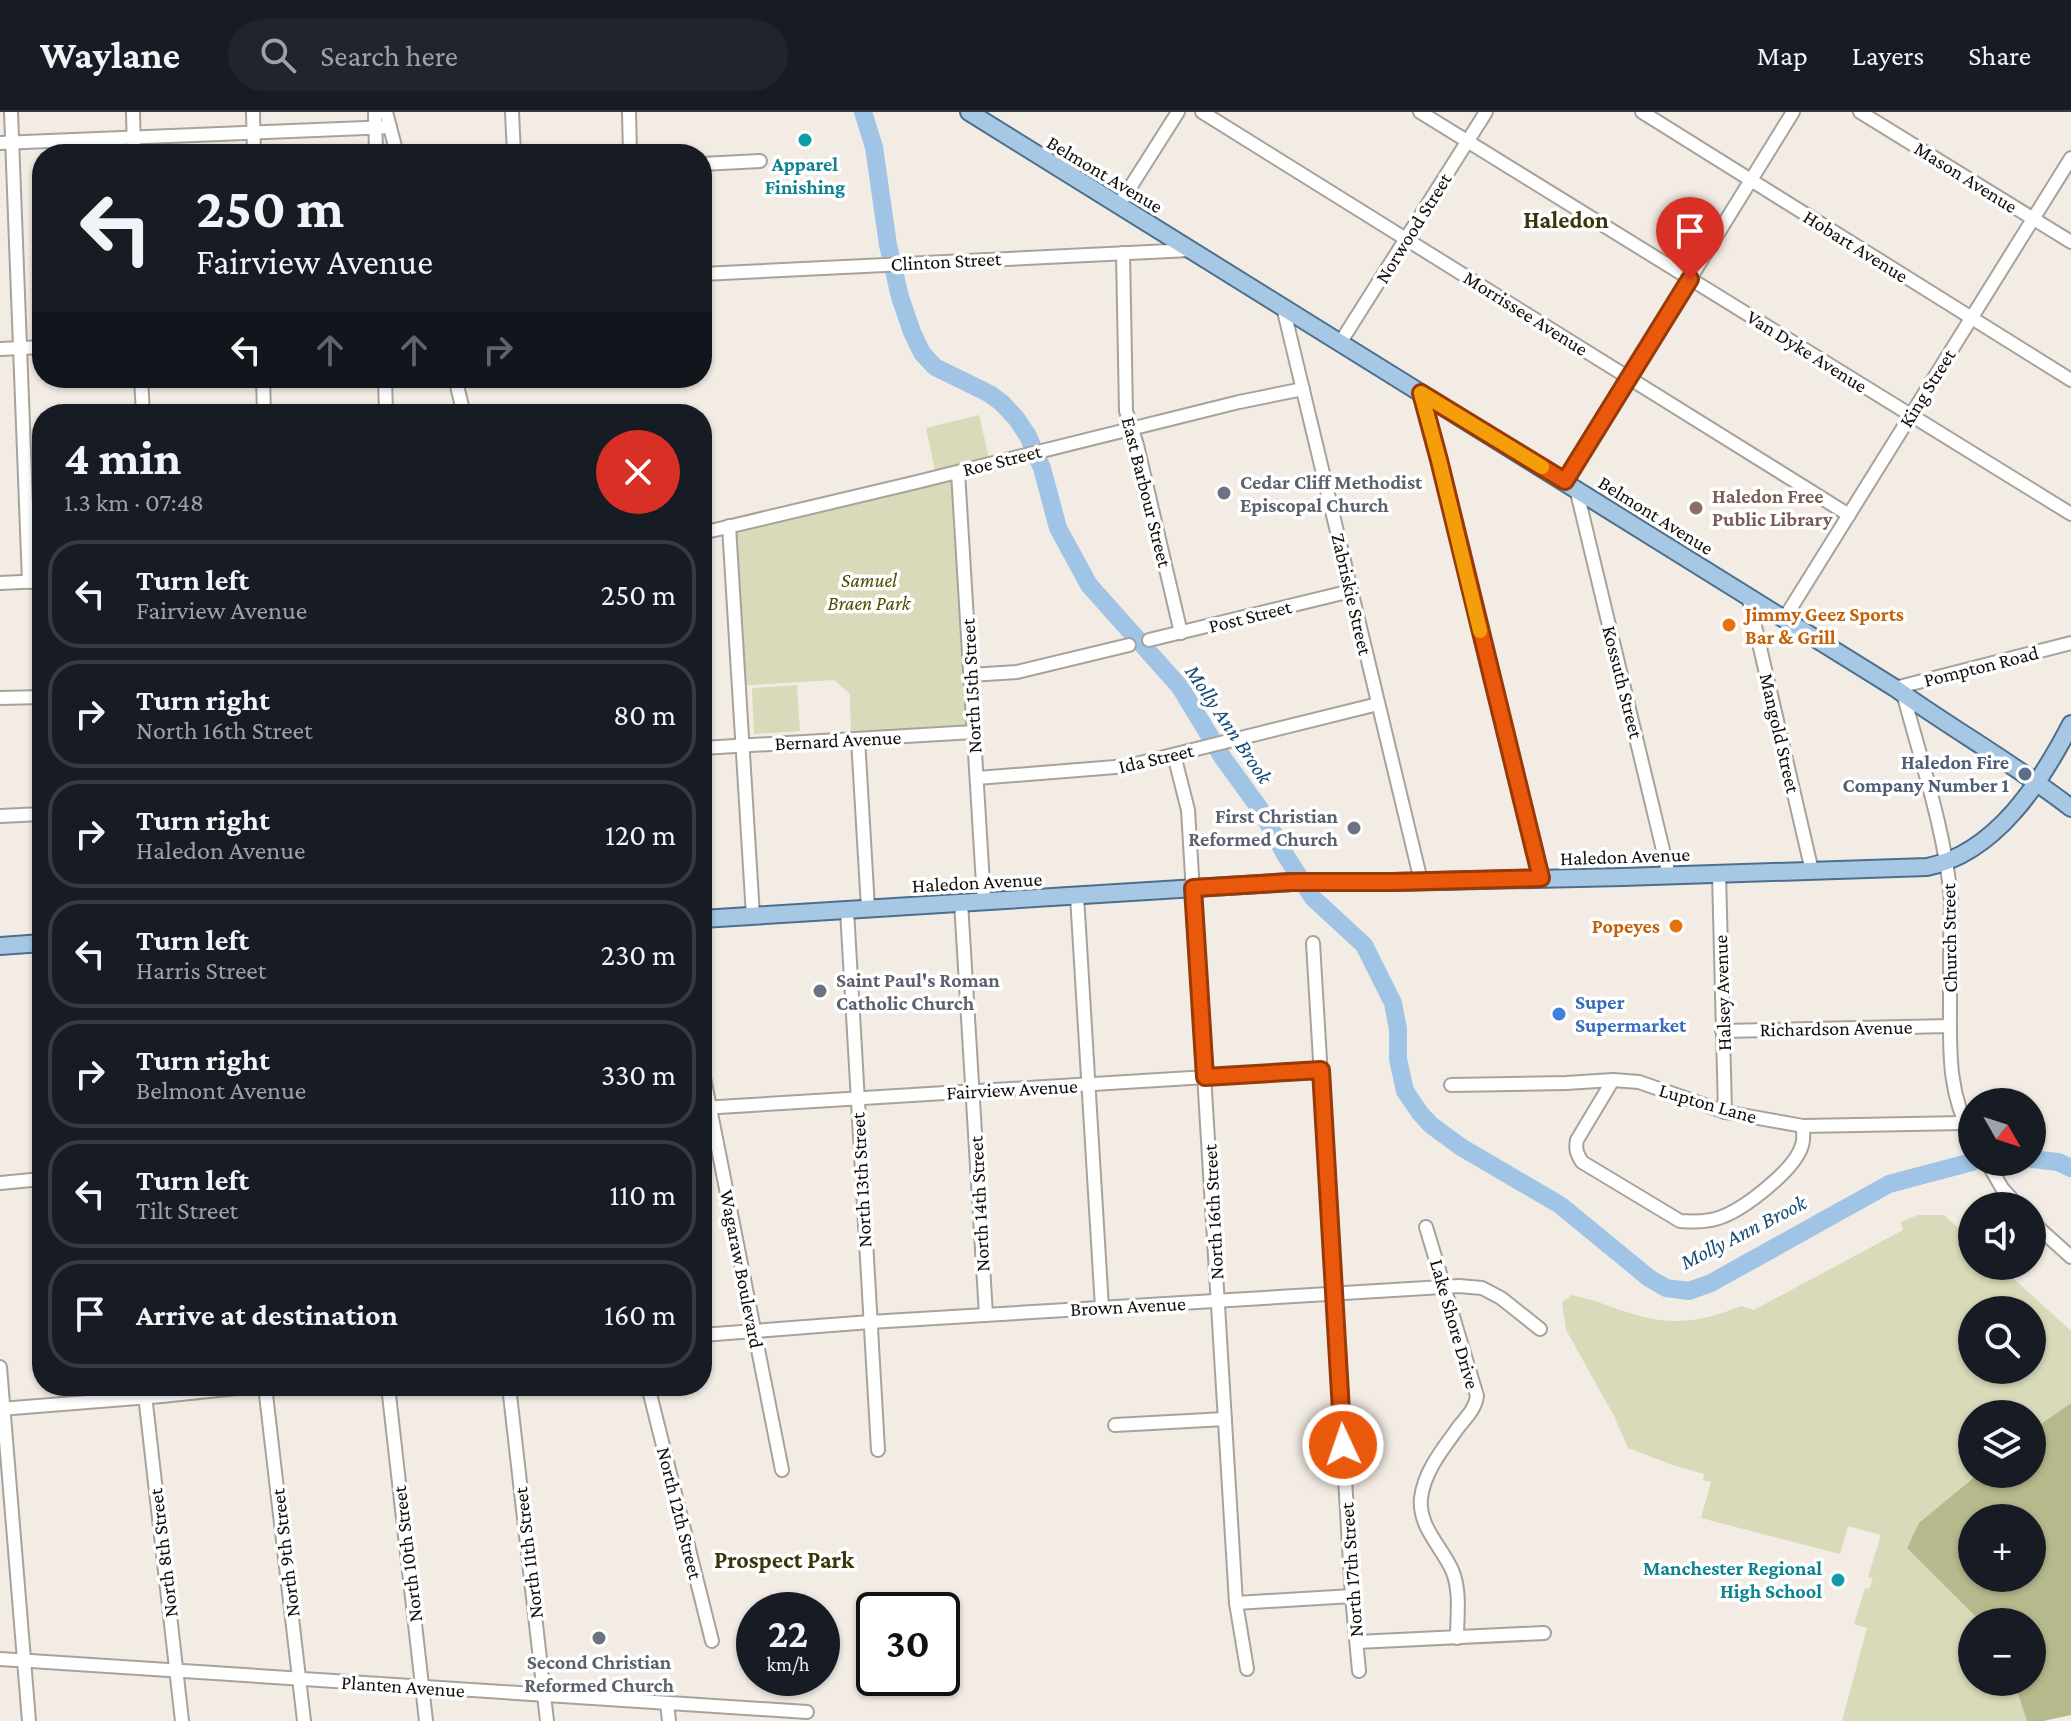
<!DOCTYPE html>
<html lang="en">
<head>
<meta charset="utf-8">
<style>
	body { margin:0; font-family:"Crimson Pro",serif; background:#20242c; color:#f1f3f6; height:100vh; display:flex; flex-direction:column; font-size:30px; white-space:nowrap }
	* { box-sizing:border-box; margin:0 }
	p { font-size:26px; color:#9ea1a6 }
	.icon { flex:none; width:44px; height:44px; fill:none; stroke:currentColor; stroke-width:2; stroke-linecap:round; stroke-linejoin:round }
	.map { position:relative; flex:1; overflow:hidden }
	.side { position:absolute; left:32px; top:292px; width:680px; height:992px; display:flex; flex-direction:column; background:#171b24; border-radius:32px; box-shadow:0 2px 6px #0004 }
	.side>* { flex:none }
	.guide { position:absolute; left:32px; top:32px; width:680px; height:244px; border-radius:32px; box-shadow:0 2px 6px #0004; background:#171b24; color:#f1f3f6; overflow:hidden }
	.needle { width:52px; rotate:129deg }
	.fabs { position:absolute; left:1958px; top:976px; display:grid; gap:16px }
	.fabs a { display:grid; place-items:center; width:88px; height:88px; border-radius:50%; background:#171b24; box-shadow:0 2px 6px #0004; font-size:40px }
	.speed { position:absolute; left:736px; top:1480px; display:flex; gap:16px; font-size:40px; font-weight:700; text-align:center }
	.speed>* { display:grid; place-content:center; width:104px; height:104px; border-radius:50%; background:#171b24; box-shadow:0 2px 6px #0004; line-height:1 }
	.speed small { font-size:20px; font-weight:400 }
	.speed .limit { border:4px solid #111; border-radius:12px; background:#fff; color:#111 }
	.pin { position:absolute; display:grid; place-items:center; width:68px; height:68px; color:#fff; margin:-82px -34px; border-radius:50% 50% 50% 0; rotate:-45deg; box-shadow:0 0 8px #0007 }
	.pin .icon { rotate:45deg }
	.me { position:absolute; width:88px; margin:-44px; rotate:357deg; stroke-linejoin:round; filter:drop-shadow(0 0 6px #0008) }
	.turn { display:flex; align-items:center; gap:28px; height:168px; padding:0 32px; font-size:36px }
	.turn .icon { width:104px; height:104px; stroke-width:2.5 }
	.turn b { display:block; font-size:56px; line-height:68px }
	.lanes { display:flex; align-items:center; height:76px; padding:0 32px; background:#0003; justify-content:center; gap:40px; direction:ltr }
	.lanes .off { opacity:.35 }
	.round { display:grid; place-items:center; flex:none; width:84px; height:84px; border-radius:42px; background:#20242c }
	.summary { display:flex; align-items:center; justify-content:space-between; height:136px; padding:0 32px }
	h1 { font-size:48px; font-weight:700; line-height:60px }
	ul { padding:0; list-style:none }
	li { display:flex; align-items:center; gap:24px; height:108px; margin:0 16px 12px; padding:0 16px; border:4px solid #363941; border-radius:32px }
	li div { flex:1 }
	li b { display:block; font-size:30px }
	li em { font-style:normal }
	header { display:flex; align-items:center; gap:48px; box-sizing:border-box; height:112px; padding:0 40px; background:#171b24; border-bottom:2px solid #363941 }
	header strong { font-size:38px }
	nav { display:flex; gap:44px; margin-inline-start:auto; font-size:28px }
	.search { width:560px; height:72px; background:#20242c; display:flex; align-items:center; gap:20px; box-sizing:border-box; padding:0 28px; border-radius:44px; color:#9ea1a6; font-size:30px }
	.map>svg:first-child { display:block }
</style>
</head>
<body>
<header>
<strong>Waylane</strong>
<div class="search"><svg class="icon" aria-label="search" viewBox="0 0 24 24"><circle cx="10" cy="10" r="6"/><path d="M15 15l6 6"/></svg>Search here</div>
<nav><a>Map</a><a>Layers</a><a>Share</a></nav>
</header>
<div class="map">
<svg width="2071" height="1609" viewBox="0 0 2071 1609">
	<rect width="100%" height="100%" fill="#f2ece4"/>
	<g fill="#d8dab9" fill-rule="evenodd">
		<path d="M 979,303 L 989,346 L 935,358 L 926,316 Z"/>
		<path d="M 958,360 L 974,621 L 851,627 L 850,582 L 834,568 L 736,574 L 726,415 Z"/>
		<path d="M 797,573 L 800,619 L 754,622 L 752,576 Z"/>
		<path d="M 1918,1103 L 1944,1103 L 1972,1128 L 1972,1154 L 2000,1154 L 2071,1219 L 2071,1291 L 2032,1318 L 2032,1302 L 1972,1302 L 1972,1362 L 1977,1362 L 1920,1411 L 1907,1435 L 1981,1510 L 1972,1510 L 1972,1570 L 2014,1570 L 2027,1609 L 1842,1609 L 1867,1516 L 1854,1512 L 1865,1476 L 1869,1477 L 1873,1466 L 1868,1465 L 1881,1423 L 1848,1414 L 1840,1442 L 1701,1406 L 1711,1370 L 1703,1368 L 1704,1362 L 1675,1354 L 1628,1336 L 1614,1304 L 1566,1218 L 1562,1190 L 1572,1183 C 1597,1188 1619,1199 1644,1205 C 1678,1214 1709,1207 1741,1194 L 1754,1198 L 1903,1118 L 1901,1110 ZM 1972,1198 L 2032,1198 L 2032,1258 L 1972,1258 Z"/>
	</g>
	<path fill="#b6b98c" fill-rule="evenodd" d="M 2071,1291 L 2071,1603 L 2043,1609 L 2027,1609 L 2014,1570 L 2032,1570 L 2032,1510 L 1981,1510 L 1907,1436 L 1919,1411 L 1978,1362 L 2032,1362 L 2032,1318 ZM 2032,1406 L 2032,1466 L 1972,1466 L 1972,1406 Z"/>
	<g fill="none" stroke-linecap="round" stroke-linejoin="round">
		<g stroke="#a0c4e5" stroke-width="18">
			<path d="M 863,0 L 874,35 L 888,133 L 900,185 L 912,220 L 922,241 L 935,255 L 990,282 L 1002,291 L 1016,306 L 1028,324 L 1042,356 L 1058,416 L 1089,473 L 1180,575 L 1223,646 L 1260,697 L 1286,744 L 1313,786 L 1364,833 L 1393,891 L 1398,917 L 1398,947 L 1405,979 L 1420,1001 L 1431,1013 L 1461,1035 L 1560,1093 L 1649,1166 L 1666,1176 L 1689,1179 L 1711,1171 L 1889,1072 L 1972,1050"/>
			<path d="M 2032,1047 L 2058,1050 L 2071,1056"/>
		</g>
		<g stroke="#a8a29b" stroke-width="16">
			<g id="minor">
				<path d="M 11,0 L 29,470"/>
				<path d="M 133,0 L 134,42"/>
				<path d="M 253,0 L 254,42"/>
				<path d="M 375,0 L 376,42"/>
				<path d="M 386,0 L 397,42"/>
				<path d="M 512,0 L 514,42"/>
				<path d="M 629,0 L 630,42"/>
				<path d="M 1202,0 L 1849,403"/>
				<path d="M 1420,0 L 2071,402"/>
				<path d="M 1642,0 L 2071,268"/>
				<path d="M 1860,0 L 2071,130"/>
				<path d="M 0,31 L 390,15"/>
				<path d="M 702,52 L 760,49"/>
				<path d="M 1119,93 L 1178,0"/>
				<path d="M 1123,141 L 1126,299 L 1137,333 L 1181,521"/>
				<path d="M 702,162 L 1190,138"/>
				<path d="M 1283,195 L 1421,769"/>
				<path d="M 1340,231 L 1486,0"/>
				<path d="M 0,237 L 42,235"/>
				<path d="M 141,266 L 143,302"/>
				<path d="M 263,266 L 264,302"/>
				<path d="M 385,266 L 386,302"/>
				<path d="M 455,266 L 464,302"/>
				<path d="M 1421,281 L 1439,348 L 1541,766"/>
				<path d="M 958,360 L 984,789"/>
				<path d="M 1565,369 L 1793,0"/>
				<path d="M 1576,376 L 1669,763"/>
				<path d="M 729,414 L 753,804"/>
				<path d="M 702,421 L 917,370 L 1239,290 L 1303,277"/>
				<path d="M 0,471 L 42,469"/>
				<path d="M 1748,484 L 1812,759"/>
				<path d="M 1784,507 L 2071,46"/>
				<path d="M 1149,528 L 1351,479"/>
				<path d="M 970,563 L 1017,560 L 1129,533"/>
				<path d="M 1895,576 L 2071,531"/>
				<path d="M 1903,581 C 1921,649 1945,718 1951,788 C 1950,821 1950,854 1950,887 C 1950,936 1947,980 1972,1025"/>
				<path d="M 0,586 L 42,585"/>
				<path d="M 858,627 L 868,796"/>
				<path d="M 702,636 L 974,620"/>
				<path d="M 1174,643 L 1188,698 L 1236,1491 L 1247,1557"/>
				<path d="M 977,666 L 1128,654 L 1378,592"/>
				<path d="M 0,704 L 42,702"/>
				<path d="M 1719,761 L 1725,1000"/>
				<path d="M 1077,784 L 1102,1196"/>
				<path d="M 961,790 L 986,1203"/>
				<path d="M 847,798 L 878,1338"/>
				<path d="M 1313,831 L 1352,1484 L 1359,1559"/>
				<path d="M 1722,919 L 1950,914"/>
				<path d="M 702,956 L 782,1358"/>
				<path d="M 1613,968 L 1577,1028 C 1575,1037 1577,1042 1582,1050 L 1680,1109 C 1693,1110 1711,1110 1724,1104 C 1746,1095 1796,1057 1802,1033 C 1804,1028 1803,1020 1803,1014"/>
				<path d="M 1451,973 L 1566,971 L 1613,968 L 1639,970 L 1725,1000 L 1803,1014 L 1964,1011"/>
				<path d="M 702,996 L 1321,958"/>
				<path d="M 1987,1050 L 2002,1076 L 2018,1094"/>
				<path d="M 0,1071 L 42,1067"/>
				<path d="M 2032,1110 L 2071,1145"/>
				<path d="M 1426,1115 L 1477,1284 C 1475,1299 1463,1308 1455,1320 C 1441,1339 1424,1361 1421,1386 C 1418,1414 1441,1434 1452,1458 C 1461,1479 1457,1504 1457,1526"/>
				<path d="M 702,1223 L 870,1210 L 1459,1174 L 1482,1176 L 1501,1186 L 1540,1217"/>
				<path d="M 0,1255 L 29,1609"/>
				<path d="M 144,1274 L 182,1609"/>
				<path d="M 265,1274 L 304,1609"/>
				<path d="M 388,1274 L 426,1609"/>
				<path d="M 509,1274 L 547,1609"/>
				<path d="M 648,1274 L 712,1529"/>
				<path d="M 0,1297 L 162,1284 L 255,1274"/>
				<path d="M 1115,1313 L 1225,1307"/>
				<path d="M 1236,1491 L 1352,1484"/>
				<path d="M 1357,1530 L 1544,1521"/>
				<path d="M 0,1547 L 807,1600"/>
				<path d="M 667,1591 L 669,1609"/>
			</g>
		</g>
		<g stroke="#4c6f8d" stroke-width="20">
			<g id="major">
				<path d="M 969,0 L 1895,576 C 1952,617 2015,652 2071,696"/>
				<path d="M 702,807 L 1292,770 L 1393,770 L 1623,765 L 1927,755 C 1996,741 2041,670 2071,612"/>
				<path d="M 0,834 L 42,831"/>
			</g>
		</g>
		<use href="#minor" stroke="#fff" stroke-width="12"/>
		<use href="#major" stroke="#a7c8e5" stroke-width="16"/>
	</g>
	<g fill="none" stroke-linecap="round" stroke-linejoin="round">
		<g stroke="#983908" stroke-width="20">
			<path id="route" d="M 1343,1333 L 1321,958 L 1205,965 L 1193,776 L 1292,770 L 1393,770 L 1541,766 L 1439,348 L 1421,281 L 1565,369 L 1690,167"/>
		</g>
		<use href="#route" stroke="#ea580c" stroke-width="14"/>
		<path stroke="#f59e0b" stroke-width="14" d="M 1480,519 L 1439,348 L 1421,281 L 1542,355"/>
	</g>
	<g fill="#0f9aa8" stroke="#fff" stroke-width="3">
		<circle cx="805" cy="28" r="8"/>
		<circle cx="1838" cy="1468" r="8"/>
	</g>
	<g fill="#6b7280" stroke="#fff" stroke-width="3">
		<circle cx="1224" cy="381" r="8"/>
		<circle cx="1354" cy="716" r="8"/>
		<circle cx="820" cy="879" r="8"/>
		<circle cx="599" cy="1526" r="8"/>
	</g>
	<circle fill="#8d6e63" stroke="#fff" stroke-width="3" cx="1696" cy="396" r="8"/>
	<g fill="#e8710a" stroke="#fff" stroke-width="3">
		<circle cx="1729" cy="513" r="8"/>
		<circle cx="1676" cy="814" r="8"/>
	</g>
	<circle fill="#5c6f8a" stroke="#fff" stroke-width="3" cx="2025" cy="662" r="8"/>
	<circle fill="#3f7fe0" stroke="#fff" stroke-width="3" cx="1559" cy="902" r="8"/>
	<g text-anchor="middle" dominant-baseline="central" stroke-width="7" stroke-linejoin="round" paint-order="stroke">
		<g font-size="20" font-weight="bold" fill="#0d838f" stroke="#fff">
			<text x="805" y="52">Apparel<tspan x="805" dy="23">Finishing</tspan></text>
			<text x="1822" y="1456" text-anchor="end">Manchester Regional<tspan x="1822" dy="23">High School</tspan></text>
		</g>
		<g font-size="20" fill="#100e0b" stroke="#fff">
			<text transform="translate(1105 62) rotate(31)">Belmont Avenue</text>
			<text transform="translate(1966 65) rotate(32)">Mason Avenue</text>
			<text transform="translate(1413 116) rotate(-58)">Norwood Street</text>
			<text transform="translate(1856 134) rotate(32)">Hobart Avenue</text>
			<text transform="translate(946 149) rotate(-3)">Clinton Street</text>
			<text transform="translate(1526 201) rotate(32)">Morrissee Avenue</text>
			<text transform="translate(1807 239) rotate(32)">Van Dyke Avenue</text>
			<text transform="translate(1927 276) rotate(-58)">King Street</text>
			<text transform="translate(1002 348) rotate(-14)">Roe Street</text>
			<text transform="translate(1147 380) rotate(76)">East Barbour Street</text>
			<text transform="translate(1656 403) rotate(32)">Belmont Avenue</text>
			<text transform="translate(1352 482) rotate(77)">Zabriskie Street</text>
			<text transform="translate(1250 504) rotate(-14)">Post Street</text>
			<text transform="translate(1981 554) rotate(-14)">Pompton Road</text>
			<text transform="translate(1623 570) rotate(76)">Kossuth Street</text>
			<text transform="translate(971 574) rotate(-93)">North 15th Street</text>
			<text transform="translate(1780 621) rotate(77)">Mangold Street</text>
			<text transform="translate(838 628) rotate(-3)">Bernard Avenue</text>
			<text transform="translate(1156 646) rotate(-13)">Ida Street</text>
			<text transform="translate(1625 744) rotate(-2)">Haledon Avenue</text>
			<text transform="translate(977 770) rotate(-3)">Haledon Avenue</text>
			<text transform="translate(1949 826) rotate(-91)">Church Street</text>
			<text transform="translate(1722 881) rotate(-92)">Halsey Avenue</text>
			<text transform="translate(1836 916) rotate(-1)">Richardson Avenue</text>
			<text transform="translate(1012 977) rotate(-3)">Fairview Avenue</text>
			<text transform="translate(1708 991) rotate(16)">Lupton Lane</text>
			<text transform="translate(861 1068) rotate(-93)">North 13th Street</text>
			<text transform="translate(979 1092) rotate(-93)">North 14th Street</text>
			<text transform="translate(1213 1100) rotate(-93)">North 16th Street</text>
			<text transform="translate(742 1157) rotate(79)">Wagaraw Boulevard</text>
			<text transform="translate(1128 1194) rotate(-3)">Brown Avenue</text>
			<text transform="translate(1455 1212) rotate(74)">Lake Shore Drive</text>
			<text transform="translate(680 1401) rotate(76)">North 12th Street</text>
			<text transform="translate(163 1441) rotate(-97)">North 8th Street</text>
			<text transform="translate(285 1441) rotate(-97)">North 9th Street</text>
			<text transform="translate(528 1441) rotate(-97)">North 11th Street</text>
			<text transform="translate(407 1442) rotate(-97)">North 10th Street</text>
			<text transform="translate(1351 1458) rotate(-94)">North 17th Street</text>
			<text transform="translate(403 1574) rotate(4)">Planten Avenue</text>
		</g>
		<g font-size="20" font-weight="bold" fill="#5b616d" stroke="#fff" text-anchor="start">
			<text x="1240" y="370">Cedar Cliff Methodist<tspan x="1240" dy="23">Episcopal Church</tspan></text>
			<text x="1338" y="704" text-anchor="end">First Christian<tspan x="1338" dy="23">Reformed Church</tspan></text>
			<text x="836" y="868">Saint Paul's Roman<tspan x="836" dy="23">Catholic Church</tspan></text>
			<text x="599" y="1550" text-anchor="middle">Second Christian<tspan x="599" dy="23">Reformed Church</tspan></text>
		</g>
		<g font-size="20" font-weight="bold" fill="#785e54" stroke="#fff" text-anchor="start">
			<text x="1712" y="384">Haledon Free<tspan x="1712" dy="23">Public Library</tspan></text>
		</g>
		<g font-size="20" font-style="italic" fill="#4d4e00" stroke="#fff">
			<text x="869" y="468">Samuel<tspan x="869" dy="23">Braen Park</tspan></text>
		</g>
		<g font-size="20" font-weight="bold" fill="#c56008" stroke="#fff" text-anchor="start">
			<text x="1745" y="502">Jimmy Geez Sports<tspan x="1745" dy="23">Bar &amp; Grill</tspan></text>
			<text x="1660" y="814" text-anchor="end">Popeyes</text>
		</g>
		<g font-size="20" font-weight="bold" fill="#4e5e75" stroke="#fff" text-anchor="end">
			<text x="2009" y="650">Haledon Fire<tspan x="2009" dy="23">Company Number 1</tspan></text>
		</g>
		<g font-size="20" font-weight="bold" fill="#366cbe" stroke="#fff" text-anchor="start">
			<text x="1575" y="890">Super<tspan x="1575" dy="23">Supermarket</tspan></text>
		</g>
		<g font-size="22" font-style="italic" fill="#154b76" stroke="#fff">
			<text transform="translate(1229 612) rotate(56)">Molly Ann Brook</text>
			<text transform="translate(1743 1120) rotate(-27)">Molly Ann Brook</text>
		</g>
		<g font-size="24" font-weight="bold" fill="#39360b" stroke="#fff">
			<text x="1566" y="107">Haledon</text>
			<text x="784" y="1447">Prospect Park</text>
		</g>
	</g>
</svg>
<div class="fabs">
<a><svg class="needle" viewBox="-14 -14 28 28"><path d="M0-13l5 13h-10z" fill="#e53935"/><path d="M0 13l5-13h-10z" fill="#9ea1a6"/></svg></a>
<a><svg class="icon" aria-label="sound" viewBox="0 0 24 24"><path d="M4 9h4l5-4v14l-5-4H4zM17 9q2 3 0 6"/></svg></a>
<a><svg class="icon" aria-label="search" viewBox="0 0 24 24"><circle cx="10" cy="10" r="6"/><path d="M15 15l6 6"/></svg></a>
<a><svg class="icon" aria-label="layers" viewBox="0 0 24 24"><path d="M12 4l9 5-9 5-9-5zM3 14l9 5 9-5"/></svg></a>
<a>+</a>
<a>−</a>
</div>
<div class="speed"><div>22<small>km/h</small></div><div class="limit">30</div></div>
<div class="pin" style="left:1690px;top:167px;background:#d93025"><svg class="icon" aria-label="arrive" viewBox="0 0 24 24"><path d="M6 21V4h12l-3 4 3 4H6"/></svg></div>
<svg class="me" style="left:1343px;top:1333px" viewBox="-20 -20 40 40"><circle r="17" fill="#ea580c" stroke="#fff" stroke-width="3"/><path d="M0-11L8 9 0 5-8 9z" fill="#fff"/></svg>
<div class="guide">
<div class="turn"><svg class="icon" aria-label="left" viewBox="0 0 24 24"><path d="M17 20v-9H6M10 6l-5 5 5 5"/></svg><div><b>250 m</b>Fairview Avenue</div></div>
<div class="lanes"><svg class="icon" aria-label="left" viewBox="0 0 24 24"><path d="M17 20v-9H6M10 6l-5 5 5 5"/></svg><svg class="icon off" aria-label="ahead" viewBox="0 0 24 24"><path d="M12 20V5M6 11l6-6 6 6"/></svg><svg class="icon off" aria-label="ahead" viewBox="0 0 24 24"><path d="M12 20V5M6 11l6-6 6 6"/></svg><svg class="icon off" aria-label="right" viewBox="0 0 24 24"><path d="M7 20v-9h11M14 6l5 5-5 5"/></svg></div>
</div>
<section class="side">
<div class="summary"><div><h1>4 min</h1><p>1.3 km · 07:48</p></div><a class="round" style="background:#d93025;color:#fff"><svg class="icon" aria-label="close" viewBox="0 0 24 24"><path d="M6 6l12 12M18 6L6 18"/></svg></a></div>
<ul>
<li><svg class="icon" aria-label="left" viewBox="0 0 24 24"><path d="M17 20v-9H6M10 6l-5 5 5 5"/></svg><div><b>Turn left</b><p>Fairview Avenue</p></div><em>250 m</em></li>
<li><svg class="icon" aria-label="right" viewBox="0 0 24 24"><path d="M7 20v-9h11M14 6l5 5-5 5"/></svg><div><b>Turn right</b><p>North 16th Street</p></div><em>80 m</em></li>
<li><svg class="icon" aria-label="right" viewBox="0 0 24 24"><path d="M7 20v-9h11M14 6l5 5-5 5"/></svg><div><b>Turn right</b><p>Haledon Avenue</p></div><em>120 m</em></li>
<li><svg class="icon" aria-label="left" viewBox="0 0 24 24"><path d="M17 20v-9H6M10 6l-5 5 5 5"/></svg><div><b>Turn left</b><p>Harris Street</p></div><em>230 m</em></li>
<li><svg class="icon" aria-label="right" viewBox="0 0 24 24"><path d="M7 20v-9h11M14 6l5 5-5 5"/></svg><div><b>Turn right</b><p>Belmont Avenue</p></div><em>330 m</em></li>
<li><svg class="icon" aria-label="left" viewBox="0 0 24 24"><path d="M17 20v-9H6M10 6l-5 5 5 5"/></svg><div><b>Turn left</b><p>Tilt Street</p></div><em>110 m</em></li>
<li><svg class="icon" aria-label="arrive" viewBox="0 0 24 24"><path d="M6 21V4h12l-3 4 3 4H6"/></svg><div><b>Arrive at destination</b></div><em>160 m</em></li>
</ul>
</section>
</div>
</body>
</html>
